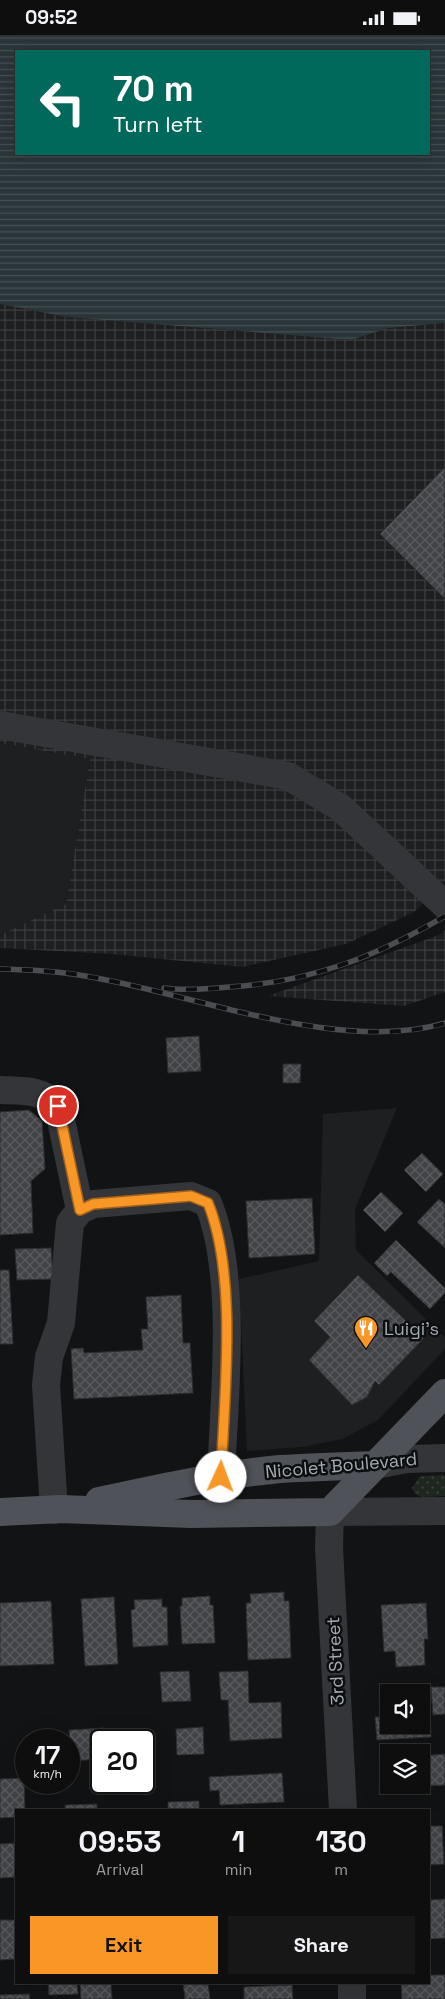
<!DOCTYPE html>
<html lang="en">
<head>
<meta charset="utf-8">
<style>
	body { margin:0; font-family:"Space Grotesk",sans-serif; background:#171718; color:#f1f3f6; height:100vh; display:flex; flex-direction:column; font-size:19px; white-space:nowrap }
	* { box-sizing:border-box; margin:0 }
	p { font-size:16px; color:#9b9c9e }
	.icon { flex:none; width:28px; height:28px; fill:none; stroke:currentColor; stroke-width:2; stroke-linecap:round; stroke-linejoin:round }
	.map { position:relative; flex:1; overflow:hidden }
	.sheet { position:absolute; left:15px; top:1774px; width:415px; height:175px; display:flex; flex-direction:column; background:#0e0e0f; border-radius:0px; box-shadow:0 5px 20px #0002,0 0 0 1px #2e2e2f }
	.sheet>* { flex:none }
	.top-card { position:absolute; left:15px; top:15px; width:415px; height:105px; border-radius:0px; box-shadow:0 5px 20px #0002,0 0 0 1px #2e2e2f; background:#00695c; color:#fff; overflow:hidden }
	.buttons { position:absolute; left:380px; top:1649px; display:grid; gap:10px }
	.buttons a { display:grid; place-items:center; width:50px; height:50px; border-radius:0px; background:#0e0e0f; box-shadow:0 5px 20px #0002,0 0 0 1px #2e2e2f; font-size:25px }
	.speed { position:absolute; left:15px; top:1694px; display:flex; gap:10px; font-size:25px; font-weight:700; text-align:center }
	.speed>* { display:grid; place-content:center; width:65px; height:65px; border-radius:50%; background:#0e0e0f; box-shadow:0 5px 20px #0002,0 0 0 1px #2e2e2f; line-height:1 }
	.speed small { font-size:12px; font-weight:400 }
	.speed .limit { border:2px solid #111; border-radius:8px; background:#fff; color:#111 }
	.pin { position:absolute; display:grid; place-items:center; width:42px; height:42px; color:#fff; margin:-21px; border:2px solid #fff; border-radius:50%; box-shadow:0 1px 5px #0007 }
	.me { position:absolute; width:55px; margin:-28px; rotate:2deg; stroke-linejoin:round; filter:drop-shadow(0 0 4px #0008) }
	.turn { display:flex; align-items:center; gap:18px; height:105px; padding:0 15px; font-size:22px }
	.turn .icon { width:65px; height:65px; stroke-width:2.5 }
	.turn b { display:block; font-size:35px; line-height:42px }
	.eta { display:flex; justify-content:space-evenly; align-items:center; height:85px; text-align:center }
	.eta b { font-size:30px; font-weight:800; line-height:35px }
	.cta { display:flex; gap:10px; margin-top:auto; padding:10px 15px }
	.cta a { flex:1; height:58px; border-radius:0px; background:#f99726; color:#111; font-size:20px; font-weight:800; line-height:58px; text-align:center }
	.cta a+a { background:#171718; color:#f1f3f6 }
	.status { display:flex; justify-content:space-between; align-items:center; height:35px; padding:0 25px; background:#0e0e0f; direction:ltr }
	.status svg { height:14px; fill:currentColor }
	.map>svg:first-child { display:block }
</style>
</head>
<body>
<div class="status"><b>09:52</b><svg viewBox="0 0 49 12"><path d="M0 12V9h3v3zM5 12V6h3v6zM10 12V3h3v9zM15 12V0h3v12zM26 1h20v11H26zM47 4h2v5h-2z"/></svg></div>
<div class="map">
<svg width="445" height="1964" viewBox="0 0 445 1964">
	<defs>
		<pattern id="industrial-grid" width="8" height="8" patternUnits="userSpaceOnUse" patternTransform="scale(1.25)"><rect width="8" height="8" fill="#1e1f21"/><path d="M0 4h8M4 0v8" fill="none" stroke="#3c3d3f"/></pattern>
		<pattern id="grass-dots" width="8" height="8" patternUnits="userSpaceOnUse" patternTransform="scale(1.25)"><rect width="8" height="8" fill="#1e271f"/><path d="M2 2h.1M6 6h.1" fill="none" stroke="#3c443d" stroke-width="1.8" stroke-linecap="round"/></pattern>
		<pattern id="water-rules" width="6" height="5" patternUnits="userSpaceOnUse" patternTransform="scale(1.25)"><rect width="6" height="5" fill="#2a353a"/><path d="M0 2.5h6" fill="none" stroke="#465054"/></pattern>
		<pattern id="building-cross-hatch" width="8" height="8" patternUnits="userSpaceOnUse" patternTransform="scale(1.25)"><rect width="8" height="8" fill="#414347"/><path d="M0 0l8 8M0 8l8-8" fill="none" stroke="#595b5f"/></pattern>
	</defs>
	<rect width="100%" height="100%" fill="#121314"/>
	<g fill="#1e1f21">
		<path d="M 0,708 L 90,724 L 66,869 L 0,900 Z"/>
		<path d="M 397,1073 L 355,1174 L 356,1215 L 445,1303 L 445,1314 L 378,1385 L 342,1404 L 302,1412 L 247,1416 L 239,1244 L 319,1226 L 323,1079 Z"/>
	</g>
	<g fill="url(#industrial-grid)">
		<path d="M 0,269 L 66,282 L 351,305 L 389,293 L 445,288 L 445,847 L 414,877 L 346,909 L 242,932 L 112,919 L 0,913 L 0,900 L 66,869 L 90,724 L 0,708 Z"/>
		<path d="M 445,895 L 445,957 L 404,971 L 268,961 L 439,900 Z"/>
	</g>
	<path fill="url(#grass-dots)" d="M 445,1440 L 445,1461 L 422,1462 L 415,1459 L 412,1453 L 420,1441 Z"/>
	<path fill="url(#water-rules)" fill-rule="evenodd" d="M 0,0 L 445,0 L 445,288 L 389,293 L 351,305 L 66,282 L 0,269 ZM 16,16 L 429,16 L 429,119 L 16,119 Z"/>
	<g fill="url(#building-cross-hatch)" stroke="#2c2d30">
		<path d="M 445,432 L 445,564 L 380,499 Z"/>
		<path d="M 199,1001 L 201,1036 L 168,1038 L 166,1003 Z"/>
		<path d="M 283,1029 L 301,1029 L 300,1048 L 283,1048 Z"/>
		<path d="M 29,1075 L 42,1086 L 45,1134 L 31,1146 L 33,1198 L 0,1200 L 0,1077 Z"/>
		<path d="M 422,1118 L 443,1139 L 426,1157 L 404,1135 Z"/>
		<path d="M 381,1157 L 403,1178 L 385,1197 L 363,1175 Z"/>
		<path d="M 312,1163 L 315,1219 L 249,1223 L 246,1166 Z"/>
		<path d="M 439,1164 L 445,1169 L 445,1213 L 417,1187 Z"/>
		<path d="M 396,1205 L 445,1253 L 445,1258 L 430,1274 L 391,1237 L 387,1241 L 374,1228 Z"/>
		<path d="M 51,1213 L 53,1244 L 17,1245 L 15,1214 Z"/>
		<path d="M 0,1235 L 9,1235 L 13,1309 L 0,1309 Z"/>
		<path d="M 358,1240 L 424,1303 L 379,1350 L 375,1346 L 367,1362 L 352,1370 L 309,1325 L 330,1302 L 314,1286 Z"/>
		<path d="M 181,1260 L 183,1308 L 190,1308 L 193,1358 L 74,1364 L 71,1314 L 83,1313 L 84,1318 L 143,1315 L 141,1294 L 148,1294 L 146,1262 Z"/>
		<path d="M 284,1557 L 284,1566 L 289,1566 L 291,1623 L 248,1625 L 246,1568 L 251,1568 L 250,1559 Z"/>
		<path d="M 210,1561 L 210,1570 L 213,1570 L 215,1608 L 182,1609 L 180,1571 L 182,1571 L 182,1563 Z"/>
		<path d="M 114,1562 L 118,1629 L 85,1631 L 81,1564 Z"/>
		<path d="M 162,1564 L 162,1572 L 167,1572 L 168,1610 L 133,1612 L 131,1575 L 135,1574 L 134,1565 Z"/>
		<path d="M 51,1566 L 54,1629 L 0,1631 L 0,1568 Z"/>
		<path d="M 426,1568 L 428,1604 L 424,1604 L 425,1630 L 396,1632 L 395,1616 L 384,1617 L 381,1570 Z"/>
		<path d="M 189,1636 L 191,1666 L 162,1667 L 160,1637 Z"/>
		<path d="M 248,1636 L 249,1668 L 281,1667 L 282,1703 L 230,1706 L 228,1665 L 221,1665 L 219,1637 Z"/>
		<path d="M 431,1652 L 445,1652 L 445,1679 L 433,1680 Z"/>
		<path d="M 430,1679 L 431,1702 L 377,1705 L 375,1682 L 389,1682 L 389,1690 L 421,1690 L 421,1680 Z"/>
		<path d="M 203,1692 L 204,1719 L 177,1720 L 176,1694 Z"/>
		<path d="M 104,1693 L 101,1724 L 71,1726 L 69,1695 Z"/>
		<path d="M 445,1719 L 445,1750 L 403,1752 L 403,1750 L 421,1750 L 421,1721 Z"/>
		<path d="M 282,1738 L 284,1767 L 220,1770 L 219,1755 L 210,1756 L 209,1742 Z"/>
		<path d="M 24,1743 L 25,1775 L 16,1775 L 16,1782 L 0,1783 L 0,1744 Z"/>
		<path d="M 199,1766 L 199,1775 L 168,1775 L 168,1767 Z"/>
		<path d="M 97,1769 L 97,1775 L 65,1775 L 65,1770 Z"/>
		<path d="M 429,1791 L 442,1791 L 444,1829 L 429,1830 Z"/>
		<path d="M 16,1808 L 16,1842 L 0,1843 L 0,1809 Z"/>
		<path d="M 445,1864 L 445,1903 L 429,1904 L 429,1865 Z"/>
		<path d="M 0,1885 L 16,1885 L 16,1924 L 0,1925 Z"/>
		<path d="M 429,1940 L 445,1940 L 445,1964 L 402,1964 L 401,1948 L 429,1948 Z"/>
		<path d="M 48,1948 L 77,1948 L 78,1959 L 49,1960 Z"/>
		<path d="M 80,1948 L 111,1948 L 112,1964 L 81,1964 Z"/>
		<path d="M 183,1948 L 208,1948 L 210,1964 L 185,1964 Z"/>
		<path d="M 292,1950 L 293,1964 L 244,1964 L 244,1952 Z"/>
		<path d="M 29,1959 L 30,1964 L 0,1964 L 0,1960 Z"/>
	</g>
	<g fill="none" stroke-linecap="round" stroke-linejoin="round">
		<g stroke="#333539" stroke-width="28">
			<path d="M 0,690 L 288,741 L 341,773 L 445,870"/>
			<path d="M 0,1055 C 22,1056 42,1054 58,1071 L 80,1175"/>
			<path d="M 375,1430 L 407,1424 L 445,1423"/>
			<path d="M 54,1475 L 46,1350 L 49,1322 L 61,1288 L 70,1188 L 80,1175 L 93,1169 L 191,1161 L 208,1168 C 238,1242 224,1362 221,1442"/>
			<path d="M 343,1775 L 329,1513 L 330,1477 L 445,1476"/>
			<path d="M 352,1948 L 352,1964"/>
		</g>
		<g stroke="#4f5258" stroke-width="28">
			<path d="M 99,1466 C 159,1453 218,1440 280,1434 C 311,1432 344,1431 375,1430"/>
			<path d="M 0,1477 L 61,1474 L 191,1479 L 330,1477 L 445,1358"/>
		</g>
		<g stroke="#4a4d52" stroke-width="5.5">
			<g id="rail">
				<path d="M 0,934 C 30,935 61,936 91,942 C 195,960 343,1019 445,988"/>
				<path d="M 164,953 C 185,956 208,954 229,952 C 311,947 375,922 445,881"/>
			</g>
		</g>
		<use href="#rail" stroke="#0d0e0f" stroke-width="4" stroke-dasharray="11" stroke-linecap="butt"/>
	</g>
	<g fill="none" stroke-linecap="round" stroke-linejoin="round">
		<g stroke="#a26219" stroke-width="12">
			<path id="route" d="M 58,1071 L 80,1175 L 93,1169 L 191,1161 L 208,1168 C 238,1242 224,1362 221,1442"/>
		</g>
		<use href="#route" stroke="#f99726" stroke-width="9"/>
	</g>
	<defs>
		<g id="restaurant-pin" transform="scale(1.25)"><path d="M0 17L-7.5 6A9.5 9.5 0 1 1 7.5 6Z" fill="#f99726" stroke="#0d0e0f"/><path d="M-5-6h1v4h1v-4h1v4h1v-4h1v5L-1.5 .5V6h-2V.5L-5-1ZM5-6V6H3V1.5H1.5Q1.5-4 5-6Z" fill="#fff"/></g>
	</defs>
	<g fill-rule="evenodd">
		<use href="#restaurant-pin" x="366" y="1293"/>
	</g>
	<g text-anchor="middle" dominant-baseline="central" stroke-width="5" stroke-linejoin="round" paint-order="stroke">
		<g font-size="18" fill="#a3abb5" stroke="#0d0e0f" text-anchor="start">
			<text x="384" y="1293">Luigi's</text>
		</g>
		<g font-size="18" fill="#a3abb5" stroke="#0d0e0f">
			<text transform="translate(341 1430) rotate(-5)">Nicolet Boulevard</text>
			<text transform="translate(335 1626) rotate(-93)">3rd Street</text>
		</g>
	</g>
</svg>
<div class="buttons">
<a><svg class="icon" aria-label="sound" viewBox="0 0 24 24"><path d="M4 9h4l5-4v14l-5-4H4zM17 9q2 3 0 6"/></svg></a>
<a><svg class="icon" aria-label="layers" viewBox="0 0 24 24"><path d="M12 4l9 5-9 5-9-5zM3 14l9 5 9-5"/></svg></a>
</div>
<div class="speed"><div>17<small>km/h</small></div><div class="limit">20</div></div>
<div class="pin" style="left:58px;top:1071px;background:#d93025"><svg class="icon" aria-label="arrive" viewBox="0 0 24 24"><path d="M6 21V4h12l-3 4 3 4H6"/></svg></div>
<svg class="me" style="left:221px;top:1442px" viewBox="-20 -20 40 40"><circle r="19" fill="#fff"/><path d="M0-13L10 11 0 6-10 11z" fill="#f99726"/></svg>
<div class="top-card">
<div class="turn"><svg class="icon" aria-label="left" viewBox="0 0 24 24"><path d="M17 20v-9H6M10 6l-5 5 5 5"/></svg><div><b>70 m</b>Turn left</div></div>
</div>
<section class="sheet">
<div class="eta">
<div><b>09:53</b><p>Arrival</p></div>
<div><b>1</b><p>min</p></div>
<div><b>130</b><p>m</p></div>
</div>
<div class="cta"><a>Exit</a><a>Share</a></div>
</section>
</div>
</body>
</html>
